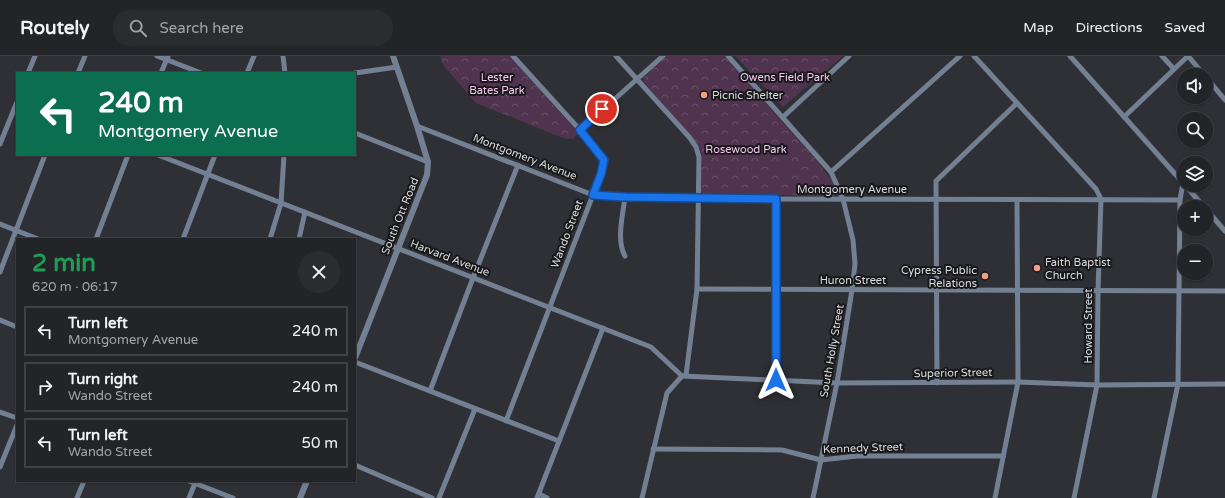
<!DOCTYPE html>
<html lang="en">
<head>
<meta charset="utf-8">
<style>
	body { margin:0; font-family:"Varela Round",sans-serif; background:#2b2c30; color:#f1f3f6; height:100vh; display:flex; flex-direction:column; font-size:15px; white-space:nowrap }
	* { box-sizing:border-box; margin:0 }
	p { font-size:13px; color:#a3a4a8 }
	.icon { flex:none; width:22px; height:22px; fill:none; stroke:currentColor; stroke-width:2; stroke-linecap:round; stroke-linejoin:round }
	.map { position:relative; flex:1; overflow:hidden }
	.side { position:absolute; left:16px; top:182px; width:340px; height:244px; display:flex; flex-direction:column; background:#232428; border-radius:0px; box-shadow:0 1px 3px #0004,0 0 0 1px #404145 }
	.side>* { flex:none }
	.banner { position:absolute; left:16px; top:16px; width:340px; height:84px; border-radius:0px; box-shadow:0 1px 3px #0004,0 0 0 1px #404145; background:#0b6e4f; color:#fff; overflow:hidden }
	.tools { position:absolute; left:1177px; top:12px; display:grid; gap:8px }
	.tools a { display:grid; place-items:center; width:36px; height:36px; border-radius:50%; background:#232428; box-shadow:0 1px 3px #0004,0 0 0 1px #404145; font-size:20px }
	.pin { position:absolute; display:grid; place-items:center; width:34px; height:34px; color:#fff; margin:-17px; border:2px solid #fff; border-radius:50%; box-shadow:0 1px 4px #0007 }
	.me { position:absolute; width:44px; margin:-22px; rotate:0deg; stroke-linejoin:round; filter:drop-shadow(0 0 3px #0008) }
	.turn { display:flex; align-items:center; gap:14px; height:84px; padding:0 16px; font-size:18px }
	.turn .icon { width:52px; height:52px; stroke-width:2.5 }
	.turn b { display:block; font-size:28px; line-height:34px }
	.round { display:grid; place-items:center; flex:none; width:42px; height:42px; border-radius:21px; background:#2b2c30 }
	.summary { display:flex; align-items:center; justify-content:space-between; height:68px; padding:0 16px }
	h1 { font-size:24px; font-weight:700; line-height:30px; color:#1e9e55 }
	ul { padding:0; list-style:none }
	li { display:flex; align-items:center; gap:12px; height:50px; margin:0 8px 6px; padding:0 8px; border:2px solid #404145; border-radius:0px }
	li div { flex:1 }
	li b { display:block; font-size:15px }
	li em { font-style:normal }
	header { display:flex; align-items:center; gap:24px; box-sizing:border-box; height:56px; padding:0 20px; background:#232428; border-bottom:1px solid #404145 }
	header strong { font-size:19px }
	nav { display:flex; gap:22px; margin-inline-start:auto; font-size:14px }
	.search { width:280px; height:36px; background:#2b2c30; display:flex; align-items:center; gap:10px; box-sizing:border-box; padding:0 14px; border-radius:22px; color:#a3a4a8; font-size:15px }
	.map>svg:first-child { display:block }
</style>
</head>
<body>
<header>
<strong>Routely</strong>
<div class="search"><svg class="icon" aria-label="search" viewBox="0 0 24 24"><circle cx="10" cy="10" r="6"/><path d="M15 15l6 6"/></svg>Search here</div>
<nav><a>Map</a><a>Directions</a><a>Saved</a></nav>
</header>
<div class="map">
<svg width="1225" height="442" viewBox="0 0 1225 442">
	<defs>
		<pattern id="park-crowns" width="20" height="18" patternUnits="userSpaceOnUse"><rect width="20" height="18" fill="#50334e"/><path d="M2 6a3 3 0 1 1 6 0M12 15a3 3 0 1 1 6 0" fill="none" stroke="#695067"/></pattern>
	</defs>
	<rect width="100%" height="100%" fill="#2f3035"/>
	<g fill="url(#park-crowns)">
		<path d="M 440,0 L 510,0 L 578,77 L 573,83 L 563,82 L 476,47 L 444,10 Z"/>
		<path d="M 667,0 L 724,0 L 817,105 L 832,125 L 837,134 L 837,138 L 834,140 L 701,137 L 702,99 L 699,90 L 643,25 L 644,21 Z"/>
		<path d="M 735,0 L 843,0 L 783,51 Z"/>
	</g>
	<rect fill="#50334e" x="777" y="107" width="16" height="13"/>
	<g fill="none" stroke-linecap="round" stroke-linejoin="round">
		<g stroke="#738093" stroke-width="5">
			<path d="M 157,0 L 201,17"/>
			<path d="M 283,0 L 285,17"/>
			<path d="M 616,0 L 690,82 L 696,91 L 699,101 L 697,233 L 686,319"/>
			<path d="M 728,0 L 831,116 L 843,143 L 853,184 L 855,208 L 852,234 L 837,327 L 813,442"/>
			<path d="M 974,0 L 1096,133 L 1101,143 L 1098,235 L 1097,329 L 1074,442"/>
			<path d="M 1070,0 L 1184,128"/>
			<path d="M 1162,0 L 1174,13"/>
			<path d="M 1188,0 L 1204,19"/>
			<path d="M 28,17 L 35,0"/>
			<path d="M 78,17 L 85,0"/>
			<path d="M 161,17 L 168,0"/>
			<path d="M 247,17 L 254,0"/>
			<path d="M 355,17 L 397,11"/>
			<path d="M 1206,21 L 1225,44"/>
			<path d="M 783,61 L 849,0"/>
			<path d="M 1124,61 L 1188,0"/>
			<path d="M 417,70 L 593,139 L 625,141 L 776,143 L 1180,144"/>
			<path d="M 580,74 L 663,0"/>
			<path d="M 355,77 L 428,106"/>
			<path d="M 0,88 L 17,46"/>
			<path d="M 158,99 L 651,291 L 682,320"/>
			<path d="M 831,116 L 960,0"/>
			<path d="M 1185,129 L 1204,151"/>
			<path d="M 776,143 L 776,324"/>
			<path d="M 1206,153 L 1225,175"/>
			<path d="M 0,168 L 38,183"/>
			<path d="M 96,183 L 128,99"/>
			<path d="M 183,183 L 215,99"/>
			<path d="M 270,183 L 281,147 L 284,99"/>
			<path d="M 299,183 L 305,156"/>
			<path d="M 625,200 C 616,185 623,158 625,141"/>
			<path d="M 0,216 L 45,99"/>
			<path d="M 697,233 L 1225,235"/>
			<path d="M 0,264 L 17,271"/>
			<path d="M 355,306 L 559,385"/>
			<path d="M 682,320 L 837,327 L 1018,326 L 1097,329 L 1225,328"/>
			<path d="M 937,327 L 936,125 L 1017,47"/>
			<path d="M 430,335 L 473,222 L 518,109"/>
			<path d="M 0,356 L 17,362"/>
			<path d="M 506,365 L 601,118 L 604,103 L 580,74 L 513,0"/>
			<path d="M 653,393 L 782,394 L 821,404 L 857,400 L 1003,400"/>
			<path d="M 355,409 L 432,442"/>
			<path d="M 0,411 L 17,369"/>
			<path d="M 189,425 L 233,442"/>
			<path d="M 539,438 L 547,442"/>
			<path d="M 77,442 L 84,425"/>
			<path d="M 189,442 L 196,425"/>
			<path d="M 439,442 L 475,353"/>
			<path d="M 537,442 L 603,272"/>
			<path d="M 642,442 L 667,337 L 682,320"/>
			<path d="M 995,442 L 1018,326 L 1017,144"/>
			<path d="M 1154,442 L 1178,328 L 1180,144 L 1183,127"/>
		</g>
		<g stroke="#738093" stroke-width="6">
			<path d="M 355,302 L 427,119 L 428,106 L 417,70 L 393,0"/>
			<path d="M 300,442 L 307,425"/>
		</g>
	</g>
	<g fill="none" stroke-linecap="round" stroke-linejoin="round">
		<g stroke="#114b97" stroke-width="10">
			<path id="route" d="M 602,53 L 580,74 L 604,104 L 601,118 L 593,139 L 625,141 L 776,143 L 776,324"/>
		</g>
		<use href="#route" stroke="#1a73e8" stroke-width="7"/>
	</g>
	<g fill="#f3a081" stroke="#18181a" stroke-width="1.5">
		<circle cx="704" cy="39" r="4"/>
		<circle cx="1037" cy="212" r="4"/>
		<circle cx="985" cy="220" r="4"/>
	</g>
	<g text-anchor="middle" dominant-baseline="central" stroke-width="4" stroke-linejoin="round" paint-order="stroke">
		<g font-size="11" fill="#fac7f4" stroke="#18181a">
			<text x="497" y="21">Lester<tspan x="497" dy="13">Bates Park</tspan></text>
			<text x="785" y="21">Owens Field Park</text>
			<text x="746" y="93">Rosewood Park</text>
		</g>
		<g font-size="11" fill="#dadbde" stroke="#18181a" text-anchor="start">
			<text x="712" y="39">Picnic Shelter</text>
			<text x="1045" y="206">Faith Baptist<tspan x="1045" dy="13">Church</tspan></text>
			<text x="977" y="214" text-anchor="end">Cypress Public<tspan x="977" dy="13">Relations</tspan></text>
		</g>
		<g font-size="11" fill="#dadbde" stroke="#18181a">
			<text transform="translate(525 101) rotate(21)">Montgomery Avenue</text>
			<text x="852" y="133">Montgomery Avenue</text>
			<text transform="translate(400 160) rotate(-68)">South Ott Road</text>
			<text transform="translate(567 178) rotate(-69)">Wando Street</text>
			<text transform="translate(450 202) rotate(21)">Harvard Avenue</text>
			<text x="853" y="224">Huron Street</text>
			<text transform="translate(1088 270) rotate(-90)">Howard Street</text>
			<text transform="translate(832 295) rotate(-80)">South Holly Street</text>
			<text transform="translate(953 317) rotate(-1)">Superior Street</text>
			<text transform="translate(863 392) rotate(-2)">Kennedy Street</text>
		</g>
	</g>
</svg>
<div class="tools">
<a><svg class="icon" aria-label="sound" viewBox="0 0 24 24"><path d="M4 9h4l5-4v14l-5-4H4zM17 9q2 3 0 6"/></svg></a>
<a><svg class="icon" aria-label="search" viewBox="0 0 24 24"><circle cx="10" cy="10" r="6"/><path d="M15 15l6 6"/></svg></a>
<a><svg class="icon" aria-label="layers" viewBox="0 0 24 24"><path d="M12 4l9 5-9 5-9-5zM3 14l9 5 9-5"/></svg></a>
<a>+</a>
<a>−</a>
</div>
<div class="pin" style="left:602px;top:53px;background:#d93025"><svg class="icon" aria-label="arrive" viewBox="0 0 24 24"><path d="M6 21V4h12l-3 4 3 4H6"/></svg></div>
<svg class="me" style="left:776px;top:324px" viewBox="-20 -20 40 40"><path d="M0-17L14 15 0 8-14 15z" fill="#1a73e8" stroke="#fff" stroke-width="4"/></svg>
<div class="banner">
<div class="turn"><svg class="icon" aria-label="left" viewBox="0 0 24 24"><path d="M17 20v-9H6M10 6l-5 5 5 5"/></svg><div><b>240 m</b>Montgomery Avenue</div></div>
</div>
<section class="side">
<div class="summary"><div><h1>2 min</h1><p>620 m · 06:17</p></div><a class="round"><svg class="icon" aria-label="close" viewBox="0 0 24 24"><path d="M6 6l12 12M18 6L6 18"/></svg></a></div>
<ul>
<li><svg class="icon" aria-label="left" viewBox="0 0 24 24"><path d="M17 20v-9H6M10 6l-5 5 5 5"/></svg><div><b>Turn left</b><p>Montgomery Avenue</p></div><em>240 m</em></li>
<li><svg class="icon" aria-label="right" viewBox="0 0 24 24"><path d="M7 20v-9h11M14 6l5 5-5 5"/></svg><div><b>Turn right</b><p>Wando Street</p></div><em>240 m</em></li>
<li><svg class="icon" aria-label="left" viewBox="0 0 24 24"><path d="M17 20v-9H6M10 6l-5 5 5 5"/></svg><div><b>Turn left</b><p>Wando Street</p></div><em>50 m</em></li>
</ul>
</section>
</div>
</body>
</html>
